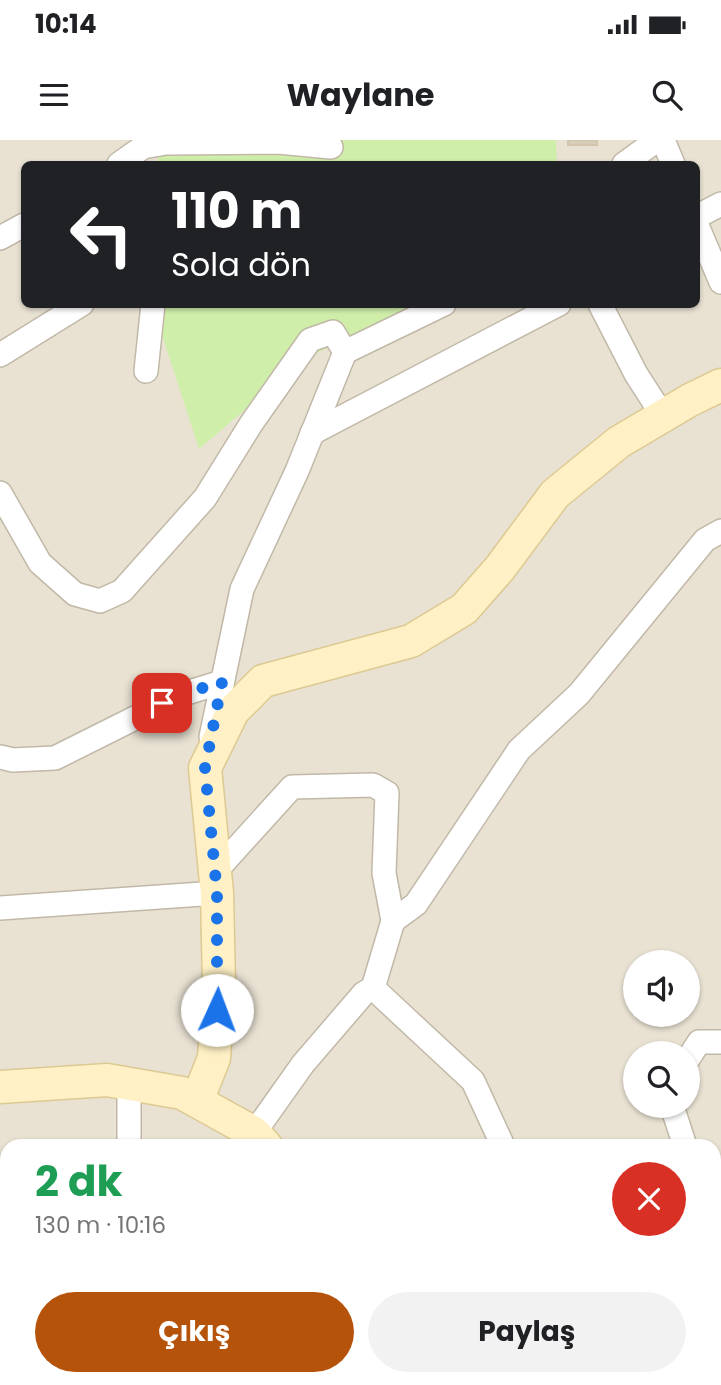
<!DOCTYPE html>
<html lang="tr">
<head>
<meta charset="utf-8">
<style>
	body { margin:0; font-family:Poppins,sans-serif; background:#f2f2f2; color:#202124; height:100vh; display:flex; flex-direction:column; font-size:26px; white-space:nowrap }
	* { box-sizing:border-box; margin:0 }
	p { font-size:23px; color:#757577 }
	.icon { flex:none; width:38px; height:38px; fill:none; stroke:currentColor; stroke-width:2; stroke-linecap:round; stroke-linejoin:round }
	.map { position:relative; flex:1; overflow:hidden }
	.panel { position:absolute; left:0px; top:999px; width:721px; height:247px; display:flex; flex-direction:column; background:#fff; border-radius:21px 21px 0 0; box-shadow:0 2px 5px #0004 }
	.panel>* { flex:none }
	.hud { position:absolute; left:21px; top:21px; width:679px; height:147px; border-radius:10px; box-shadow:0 2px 5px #0004; background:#202124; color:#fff; overflow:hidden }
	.fabs { position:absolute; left:623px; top:810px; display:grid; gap:14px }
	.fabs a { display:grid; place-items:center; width:77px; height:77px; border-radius:50%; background:#fff; box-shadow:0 2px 5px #0004; font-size:35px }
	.pin { position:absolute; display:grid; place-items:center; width:60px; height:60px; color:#fff; margin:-30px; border-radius:14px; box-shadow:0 4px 10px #0006 }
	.me { position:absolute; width:77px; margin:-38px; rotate:2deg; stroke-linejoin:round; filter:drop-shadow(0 0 5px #0008) }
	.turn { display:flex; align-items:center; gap:24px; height:147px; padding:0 35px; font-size:32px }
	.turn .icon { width:91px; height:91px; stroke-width:2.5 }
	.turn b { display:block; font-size:49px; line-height:60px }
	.round { display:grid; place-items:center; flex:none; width:74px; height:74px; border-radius:37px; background:#f2f2f2 }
	.headline { display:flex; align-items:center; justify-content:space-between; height:119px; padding:0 35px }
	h1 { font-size:42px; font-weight:700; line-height:52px; color:#1e9e55 }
	.primary-button { display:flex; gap:14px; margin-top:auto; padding:14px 35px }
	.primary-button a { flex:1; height:80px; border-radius:42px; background:#b45309; color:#fff; font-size:28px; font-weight:700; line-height:80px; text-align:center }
	.primary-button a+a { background:#f2f2f2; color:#202124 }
	.status { display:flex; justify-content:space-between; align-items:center; height:49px; padding:0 35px; background:#fff; direction:ltr }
	.status svg { height:19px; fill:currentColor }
	header { display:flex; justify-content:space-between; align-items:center; height:91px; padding:0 35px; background:#fff; font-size:32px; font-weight:700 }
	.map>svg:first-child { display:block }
</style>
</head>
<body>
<div class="status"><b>10:14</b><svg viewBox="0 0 49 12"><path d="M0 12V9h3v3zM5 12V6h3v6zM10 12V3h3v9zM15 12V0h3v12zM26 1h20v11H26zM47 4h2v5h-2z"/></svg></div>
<header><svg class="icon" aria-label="menu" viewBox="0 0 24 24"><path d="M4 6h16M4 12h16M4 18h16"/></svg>Waylane<svg class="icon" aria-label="search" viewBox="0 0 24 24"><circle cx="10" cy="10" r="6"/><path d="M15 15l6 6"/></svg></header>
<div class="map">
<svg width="721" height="1245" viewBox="0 0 721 1245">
	<rect width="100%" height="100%" fill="#f5f0e6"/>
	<path fill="#e9e2d3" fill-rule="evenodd" d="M 0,0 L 721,0 L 721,1245 L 0,1245 ZM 24,24 L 696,24 L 696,164 L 24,164 ZM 635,822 L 688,822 L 688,875 L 635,875 ZM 635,914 L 688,914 L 688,966 L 635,966 ZM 7,1006 L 714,1006 L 714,1239 L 7,1239 Z"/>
	<g fill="#cfeeaa">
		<path d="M 158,0 L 556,0 L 557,24 L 158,24 Z"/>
		<path d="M 161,165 L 422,165 L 306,218 L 199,309 L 162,195 Z"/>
	</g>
	<rect fill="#d8ccba" stroke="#d3c4ac" stroke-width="2" x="568" y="0" width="29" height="5"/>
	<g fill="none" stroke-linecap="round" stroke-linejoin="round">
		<g stroke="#c1b8a7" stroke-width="26">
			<g id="street">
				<path d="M 663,0 L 673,24"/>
				<path d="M 119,24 L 143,7 L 166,3 L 278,2 L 331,7"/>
				<path d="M 624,24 L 657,0"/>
				<path d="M 696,77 L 721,64"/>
				<path d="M 696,83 L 721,142"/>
				<path d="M 0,98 L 24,85"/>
				<path d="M 600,164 L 636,234 L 663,276"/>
				<path d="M 0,215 L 82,164"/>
				<path d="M 146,231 L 153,164"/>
				<path d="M 312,293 L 559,164"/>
				<path d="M 0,353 L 40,423 L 75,454 L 100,461 L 122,451 L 205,358 L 251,284 L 310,200 L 333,192 L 345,212"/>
				<path d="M 211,597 L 242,449 L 297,331 L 345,212 L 444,164"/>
				<path d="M 0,617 L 13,620 L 55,618 L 183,554 L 222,542"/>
				<path d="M 215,732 L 292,647 L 373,645 L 387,653 L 384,733 L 393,781 L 373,848 L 364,853 L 303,924 L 254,993"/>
				<path d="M 0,768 L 217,753"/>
				<path d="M 393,781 L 416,764 L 519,610 L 579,554 L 705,400 L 721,391"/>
				<path d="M 373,848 L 473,941 L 503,1006"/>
				<path d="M 688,919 L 699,902 L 721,902"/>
				<path d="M 129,957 L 129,1006"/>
				<path d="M 672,966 L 685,1006"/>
				<path d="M 714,1068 L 714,1081"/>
				<path d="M 0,1143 L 7,1146"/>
				<path d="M 714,1170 L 721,1179"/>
				<path d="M 154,1239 L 162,1245"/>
			</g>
		</g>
		<g stroke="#ddc992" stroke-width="35">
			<g id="secondary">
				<path d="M 0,947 L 107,940 L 182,953 L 254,993 L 266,1006"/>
				<path d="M 197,961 L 214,918 L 219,846 L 217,753 L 205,628 L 233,571 L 263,541 L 411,501 L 464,469 L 500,428 L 555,354 L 619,302 L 690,260 L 721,245"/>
				<path d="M 506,1239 L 512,1245"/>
			</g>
		</g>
		<use href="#street" stroke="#fff" stroke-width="23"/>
		<use href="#secondary" stroke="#fff1c5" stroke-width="32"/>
	</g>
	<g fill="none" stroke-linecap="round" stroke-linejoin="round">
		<path stroke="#1a73e8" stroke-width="12" stroke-dasharray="0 21.6" d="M 162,563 L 183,554 L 222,542 L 205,628 L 217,753 L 217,870"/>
	</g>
</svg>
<div class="fabs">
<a><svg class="icon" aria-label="sound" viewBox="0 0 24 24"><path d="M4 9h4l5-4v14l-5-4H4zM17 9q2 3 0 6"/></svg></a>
<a><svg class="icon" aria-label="search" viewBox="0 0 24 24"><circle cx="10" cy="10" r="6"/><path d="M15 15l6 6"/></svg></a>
</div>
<div class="pin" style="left:162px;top:563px;background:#d93025"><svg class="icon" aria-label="arrive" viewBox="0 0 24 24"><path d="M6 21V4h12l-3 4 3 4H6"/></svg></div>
<svg class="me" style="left:217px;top:870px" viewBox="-20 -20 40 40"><circle r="19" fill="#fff"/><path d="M0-13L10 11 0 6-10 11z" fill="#1a73e8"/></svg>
<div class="hud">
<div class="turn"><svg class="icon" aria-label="left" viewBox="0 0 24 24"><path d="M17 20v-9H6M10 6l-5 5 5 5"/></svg><div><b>110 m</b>Sola dön</div></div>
</div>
<section class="panel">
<div class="headline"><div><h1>2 dk</h1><p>130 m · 10:16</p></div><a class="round" style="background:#d93025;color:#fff"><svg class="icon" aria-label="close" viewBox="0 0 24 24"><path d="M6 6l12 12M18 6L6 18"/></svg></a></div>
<div class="primary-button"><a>Çıkış</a><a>Paylaş</a></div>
</section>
</div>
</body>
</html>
